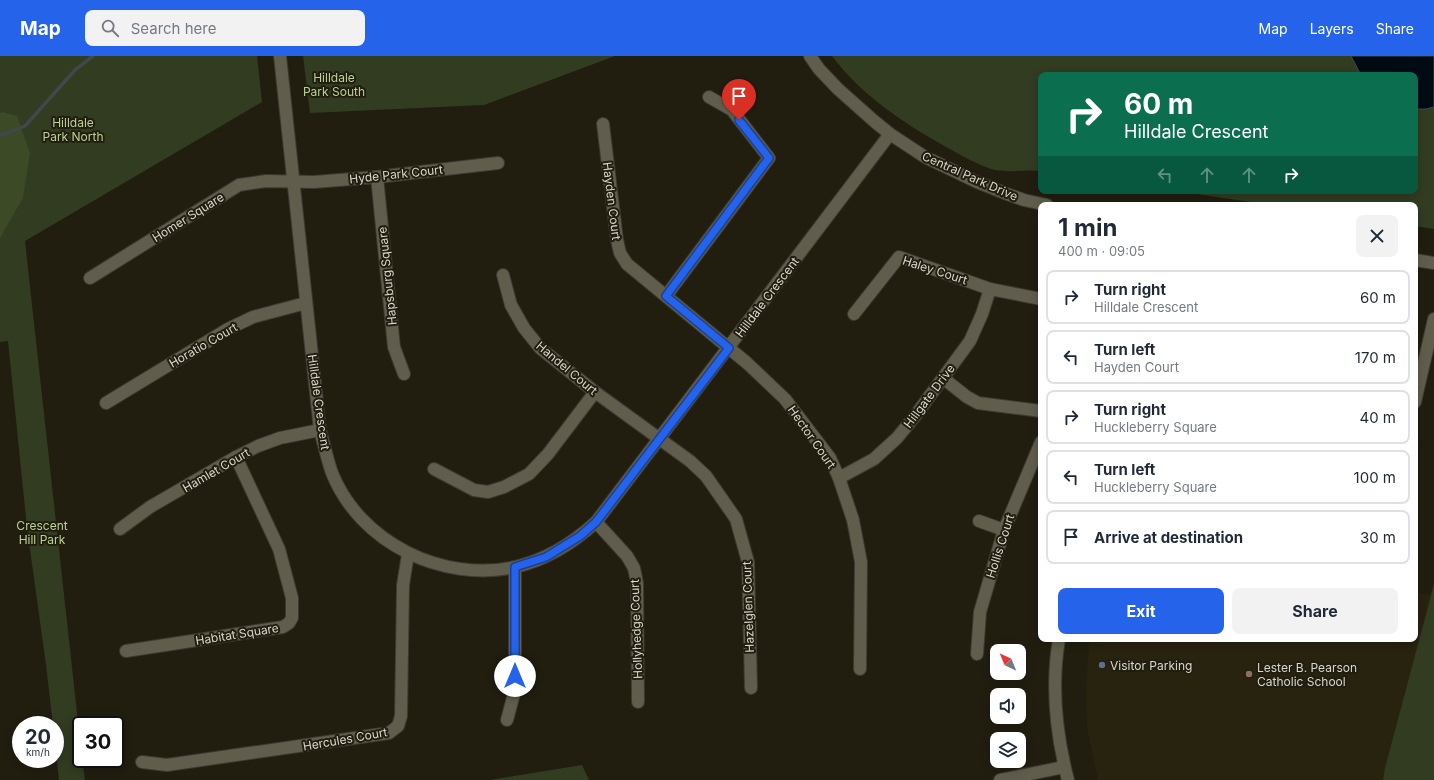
<!DOCTYPE html>
<html lang="en">
<head>
<meta charset="utf-8">
<style>
	body { margin:0; font-family:Inter,sans-serif; background:#f2f2f3; color:#1f2937; height:100vh; display:flex; flex-direction:column; font-size:15px; white-space:nowrap }
	* { box-sizing:border-box; margin:0 }
	p { font-size:13px; color:#747a83 }
	.icon { flex:none; width:22px; height:22px; fill:none; stroke:currentColor; stroke-width:2; stroke-linecap:round; stroke-linejoin:round }
	.map { position:relative; flex:1; overflow:hidden }
	.sheet { position:absolute; left:1038px; top:146px; width:380px; height:440px; display:flex; flex-direction:column; background:#fff; border-radius:8px; box-shadow:0 2px 10px #0003 }
	.sheet>* { flex:none }
	.banner { position:absolute; left:1038px; top:16px; width:380px; height:122px; border-radius:8px; box-shadow:0 2px 10px #0003; background:#0b6e4f; color:#fff; overflow:hidden }
	.needle { width:26px; rotate:316deg }
	.fabs { position:absolute; left:990px; top:588px; display:grid; gap:8px }
	.fabs a { display:grid; place-items:center; width:36px; height:36px; border-radius:8px; background:#fff; box-shadow:0 2px 10px #0003; font-size:20px }
	.speed { position:absolute; left:12px; top:660px; display:flex; gap:8px; font-size:20px; font-weight:700; text-align:center }
	.speed>* { display:grid; place-content:center; width:52px; height:52px; border-radius:50%; background:#fff; box-shadow:0 2px 10px #0003; line-height:1 }
	.speed small { font-size:10px; font-weight:400 }
	.speed .limit { border:2px solid #111; border-radius:6px; background:#fff; color:#111 }
	.pin { position:absolute; display:grid; place-items:center; width:34px; height:34px; color:#fff; margin:-41px -17px; border-radius:50% 50% 50% 0; rotate:-45deg; box-shadow:0 0 4px #0007 }
	.pin .icon { rotate:45deg }
	.me { position:absolute; width:44px; margin:-22px; rotate:0deg; stroke-linejoin:round; filter:drop-shadow(0 0 3px #0008) }
	.turn { display:flex; align-items:center; gap:14px; height:84px; padding:0 20px; font-size:18px }
	.turn .icon { width:52px; height:52px; stroke-width:2.5 }
	.turn b { display:block; font-size:28px; line-height:34px }
	.lanes { display:flex; align-items:center; height:38px; padding:0 20px; background:#0003; justify-content:center; gap:20px; direction:ltr }
	.lanes .off { opacity:.35 }
	.round { display:grid; place-items:center; flex:none; width:42px; height:42px; border-radius:8px; background:#f2f2f3 }
	.headline { display:flex; align-items:center; justify-content:space-between; height:68px; padding:0 20px }
	h1 { font-size:24px; font-weight:700; line-height:30px }
	.primary-button { display:flex; gap:8px; margin-top:auto; padding:8px 20px }
	.primary-button a { flex:1; height:46px; border-radius:8px; background:#2563eb; color:#fff; font-size:16px; font-weight:700; line-height:46px; text-align:center }
	.primary-button a+a { background:#f2f2f3; color:#1f2937 }
	ul { padding:0; list-style:none }
	li { display:flex; align-items:center; gap:12px; height:54px; margin:0 8px 6px; padding:0 12px; border:2px solid #e0e1e3; border-radius:8px }
	li div { flex:1 }
	li b { display:block; font-size:15px }
	li em { font-style:normal }
	header { display:flex; align-items:center; gap:24px; box-sizing:border-box; height:56px; padding:0 20px; background:#2563eb; color:#fff }
	header strong { font-size:19px }
	nav { display:flex; gap:22px; margin-inline-start:auto; font-size:14px }
	.search { width:280px; height:36px; background:#f2f2f3; display:flex; align-items:center; gap:10px; box-sizing:border-box; padding:0 14px; border-radius:8px; color:#747a83; font-size:15px }
	.map>svg:first-child { display:block }
</style>
</head>
<body>
<header>
<strong>Map</strong>
<div class="search"><svg class="icon" aria-label="search" viewBox="0 0 24 24"><circle cx="10" cy="10" r="6"/><path d="M15 15l6 6"/></svg>Search here</div>
<nav><a>Map</a><a>Layers</a><a>Share</a></nav>
</header>
<div class="map">
<svg width="1434" height="724" viewBox="0 0 1434 724">
	<rect width="100%" height="100%" fill="#211e10"/>
	<path fill="#28230e" d="M 1415,536 L 1431,539 L 1383,724 L 1098,724 L 1087,671 L 1086,637 L 1088,599 L 1090,583 L 1415,583 Z"/>
	<g fill="#313c21">
		<path d="M 0,0 L 257,0 L 262,46 L 25,185 L 81,693 L 81,703 L 82,703 L 85,724 L 59,724 L 55,686 L 55,669 L 53,669 L 46,609 L 27,472 L 8,285 L 0,286 Z"/>
		<path d="M 303,0 L 615,0 L 484,49 L 310,57 Z"/>
		<path d="M 832,0 L 1434,0 L 1434,173 L 1415,170 L 1415,149 L 1271,149 L 1176,135 L 1415,135 L 1415,19 L 1041,19 L 1041,115 C 1026,113 1010,117 995,114 C 982,111 960,99 948,92 C 905,68 862,40 832,0 Z"/>
		<path d="M 1434,528 L 1434,724 L 1383,724 L 1385,712 Z"/>
		<path d="M 582,709 L 589,724 L 490,724 Z"/>
	</g>
	<path fill="#3c4a25" d="M 3,56 L 17,60 L 30,97 L 23,142 L 0,182 L 0,57 Z"/>
	<path fill="#000b14" stroke="#41484c" d="M 1351,0 L 1434,0 L 1434,51 L 1426,53 L 1415,53 L 1415,19 L 1361,19 Z"/>
	<g fill="none" stroke-linecap="round" stroke-linejoin="round">
		<path stroke="#41484c" stroke-width="3.5" d="M 0,80 L 25,70 L 75,14 L 93,0"/>
		<g stroke="#3c3a31" stroke-width="14">
			<g id="minor">
				<path d="M 280,0 L 320,374 C 324,388 327,403 332,417 C 360,487 443,527 515,511 C 546,504 573,487 596,466 L 890,78"/>
				<path d="M 810,0 L 819,13 L 838,33 L 874,65 L 890,78 L 925,101 L 977,126 L 1007,138 L 1024,144 L 1047,149"/>
				<path d="M 603,68 L 617,184 L 620,197 L 627,208 L 747,307 L 785,343 L 830,402 L 839,422 L 853,464 L 861,506 L 860,613"/>
				<path d="M 377,121 L 394,291 L 404,318"/>
				<path d="M 1415,204 L 1434,207"/>
				<path d="M 503,219 L 511,249 L 524,272 L 540,292 L 595,336 L 690,405 L 706,420 L 736,463 L 748,506 L 751,632"/>
				<path d="M 90,222 L 239,129 L 266,125 L 314,126 L 377,121 L 498,107"/>
				<path d="M 666,240 L 769,102 L 732,54 L 709,41"/>
				<path d="M 854,258 L 899,201 L 990,233 L 1041,243"/>
				<path d="M 943,322 L 967,341 L 978,347 L 1041,355"/>
				<path d="M 1415,346 L 1434,263"/>
				<path d="M 106,347 L 228,273 L 253,261 L 306,247"/>
				<path d="M 434,413 L 474,434 L 488,436 L 504,431 L 529,418 L 548,398 L 595,336"/>
				<path d="M 839,422 L 874,403 L 897,382 L 915,360 L 970,285 L 982,258 L 990,233"/>
				<path d="M 979,465 L 1004,474"/>
				<path d="M 596,466 L 627,500 L 634,512 L 637,527 L 638,646"/>
				<path d="M 120,473 L 150,451 L 236,401 L 258,390 L 280,382 L 320,374"/>
				<path d="M 1059,583 C 1051,630 1056,678 1068,724"/>
				<path d="M 126,595 L 283,571 L 289,567 L 292,562 L 292,542 L 279,493 L 236,401"/>
				<path d="M 977,598 L 980,556 L 1004,474 L 1041,386"/>
				<path d="M 507,664 L 515,634 L 515,511"/>
				<path d="M 142,706 L 167,709 L 389,677 L 398,670 L 401,660 L 403,529 L 408,498"/>
				<path d="M 1000,724 L 1064,711"/>
			</g>
		</g>
		<use href="#minor" stroke="#605d4c" stroke-width="12"/>
	</g>
	<g fill="none" stroke-linecap="round" stroke-linejoin="round">
		<g stroke="#184099" stroke-width="10">
			<path id="route" d="M 515,620 L 515,511 L 546,501 L 580,480 L 596,466 L 729,292 L 666,240 L 769,102 L 739,64"/>
		</g>
		<use href="#route" stroke="#2563eb" stroke-width="7"/>
	</g>
	<circle fill="#5c6f8a" stroke="#211e10" stroke-width="1.5" cx="1102" cy="609" r="4"/>
	<circle fill="#8d6e63" stroke="#211e10" stroke-width="1.5" cx="1249" cy="618" r="4"/>
	<g text-anchor="middle" dominant-baseline="central" stroke-width="4" stroke-linejoin="round" paint-order="stroke">
		<g font-size="12" fill="#bad393" stroke="#211e10">
			<text x="334" y="21">Hilldale<tspan x="334" dy="14">Park South</tspan></text>
			<text x="73" y="66">Hilldale<tspan x="73" dy="14">Park North</tspan></text>
			<text x="42" y="469">Crescent<tspan x="42" dy="14">Hill Park</tspan></text>
		</g>
		<g font-size="12" fill="#d9d7cd" stroke="#211e10">
			<text transform="translate(396 118) rotate(-6)">Hyde Park Court</text>
			<text transform="translate(970 120) rotate(24)">Central Park Drive</text>
			<text transform="translate(612 145) rotate(83)">Hayden Court</text>
			<text transform="translate(188 161) rotate(-32)">Homer Square</text>
			<text transform="translate(935 214) rotate(18)">Haley Court</text>
			<text transform="translate(387 220) rotate(-96)">Hapsburg Square</text>
			<text transform="translate(767 241) rotate(-53)">Hilldale Crescent</text>
			<text transform="translate(203 289) rotate(-30)">Horatio Court</text>
			<text transform="translate(567 312) rotate(40)">Handel Court</text>
			<text transform="translate(929 340) rotate(-53)">Hillgate Drive</text>
			<text transform="translate(319 346) rotate(82)">Hilldale Crescent</text>
			<text transform="translate(812 381) rotate(55)">Hector Court</text>
			<text transform="translate(216 414) rotate(-30)">Hamlet Court</text>
			<text transform="translate(1000 490) rotate(-72)">Hollis Court</text>
			<text transform="translate(748 551) rotate(-92)">Hazelglen Court</text>
			<text transform="translate(636 573) rotate(-92)">Hollyhedge Court</text>
			<text transform="translate(237 578) rotate(-9)">Habitat Square</text>
			<text transform="translate(345 683) rotate(-10)">Hercules Court</text>
		</g>
		<g font-size="12" fill="#d9d7cd" stroke="#211e10" text-anchor="start">
			<text x="1110" y="609">Visitor Parking</text>
			<text x="1257" y="611">Lester B. Pearson<tspan x="1257" dy="14">Catholic School</tspan></text>
		</g>
	</g>
</svg>
<div class="fabs">
<a><svg class="needle" viewBox="-14 -14 28 28"><path d="M0-13l5 13h-10z" fill="#e53935"/><path d="M0 13l5-13h-10z" fill="#747a83"/></svg></a>
<a><svg class="icon" aria-label="sound" viewBox="0 0 24 24"><path d="M4 9h4l5-4v14l-5-4H4zM17 9q2 3 0 6"/></svg></a>
<a><svg class="icon" aria-label="layers" viewBox="0 0 24 24"><path d="M12 4l9 5-9 5-9-5zM3 14l9 5 9-5"/></svg></a>
</div>
<div class="speed"><div>20<small>km/h</small></div><div class="limit">30</div></div>
<div class="pin" style="left:739px;top:64px;background:#d93025"><svg class="icon" aria-label="arrive" viewBox="0 0 24 24"><path d="M6 21V4h12l-3 4 3 4H6"/></svg></div>
<svg class="me" style="left:515px;top:620px" viewBox="-20 -20 40 40"><circle r="19" fill="#fff"/><path d="M0-13L10 11 0 6-10 11z" fill="#2563eb"/></svg>
<div class="banner">
<div class="turn"><svg class="icon" aria-label="right" viewBox="0 0 24 24"><path d="M7 20v-9h11M14 6l5 5-5 5"/></svg><div><b>60 m</b>Hilldale Crescent</div></div>
<div class="lanes"><svg class="icon off" aria-label="left" viewBox="0 0 24 24"><path d="M17 20v-9H6M10 6l-5 5 5 5"/></svg><svg class="icon off" aria-label="ahead" viewBox="0 0 24 24"><path d="M12 20V5M6 11l6-6 6 6"/></svg><svg class="icon off" aria-label="ahead" viewBox="0 0 24 24"><path d="M12 20V5M6 11l6-6 6 6"/></svg><svg class="icon" aria-label="right" viewBox="0 0 24 24"><path d="M7 20v-9h11M14 6l5 5-5 5"/></svg></div>
</div>
<section class="sheet">
<div class="headline"><div><h1>1 min</h1><p>400 m · 09:05</p></div><a class="round"><svg class="icon" aria-label="close" viewBox="0 0 24 24"><path d="M6 6l12 12M18 6L6 18"/></svg></a></div>
<ul>
<li><svg class="icon" aria-label="right" viewBox="0 0 24 24"><path d="M7 20v-9h11M14 6l5 5-5 5"/></svg><div><b>Turn right</b><p>Hilldale Crescent</p></div><em>60 m</em></li>
<li><svg class="icon" aria-label="left" viewBox="0 0 24 24"><path d="M17 20v-9H6M10 6l-5 5 5 5"/></svg><div><b>Turn left</b><p>Hayden Court</p></div><em>170 m</em></li>
<li><svg class="icon" aria-label="right" viewBox="0 0 24 24"><path d="M7 20v-9h11M14 6l5 5-5 5"/></svg><div><b>Turn right</b><p>Huckleberry Square</p></div><em>40 m</em></li>
<li><svg class="icon" aria-label="left" viewBox="0 0 24 24"><path d="M17 20v-9H6M10 6l-5 5 5 5"/></svg><div><b>Turn left</b><p>Huckleberry Square</p></div><em>100 m</em></li>
<li><svg class="icon" aria-label="arrive" viewBox="0 0 24 24"><path d="M6 21V4h12l-3 4 3 4H6"/></svg><div><b>Arrive at destination</b></div><em>30 m</em></li>
</ul>
<div class="primary-button"><a>Exit</a><a>Share</a></div>
</section>
</div>
</body>
</html>
